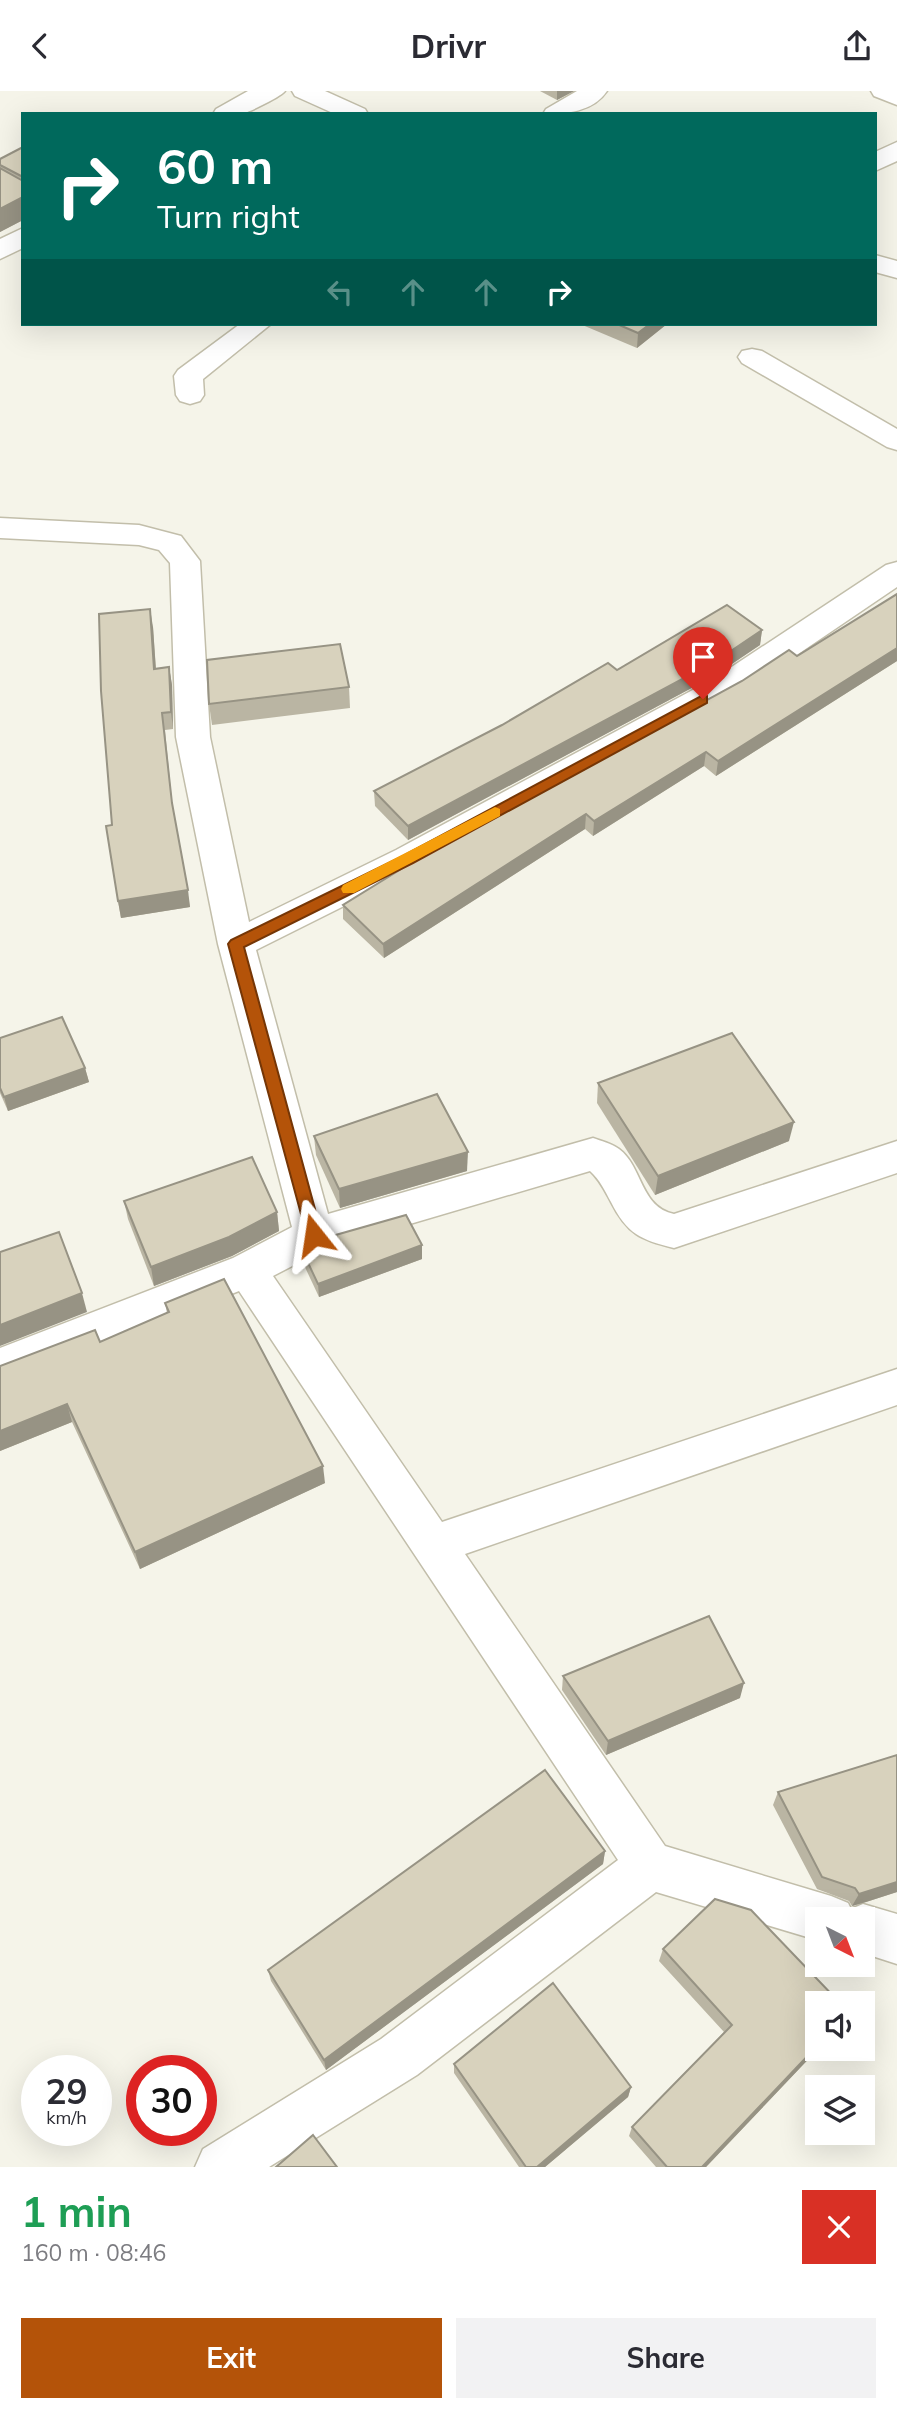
<!DOCTYPE html>
<html lang="en">
<head>
<meta charset="utf-8">
<style>
	body { margin:0; font-family:Mulish,sans-serif; background:#f2f2f3; color:#2b2b33; height:100vh; display:flex; flex-direction:column; font-size:26px; white-space:nowrap }
	* { box-sizing:border-box; margin:0 }
	p { font-size:23px; color:#7c7c81 }
	.icon { flex:none; width:38px; height:38px; fill:none; stroke:currentColor; stroke-width:2; stroke-linecap:round; stroke-linejoin:round }
	.map { position:relative; height:2076px; overflow:hidden }
	.sheet { display:flex; flex-direction:column; background:#fff; flex:1 }
	.sheet>* { flex:none }
	.top-card { position:absolute; left:21px; top:21px; width:856px; height:214px; border-radius:0px; box-shadow:0 7px 28px #0002; background:#00695c; color:#fff; overflow:hidden }
	.needle { width:46px; rotate:138deg }
	.buttons { position:absolute; left:805px; top:1816px; display:grid; gap:14px }
	.buttons a { display:grid; place-items:center; width:70px; height:70px; border-radius:0px; background:#fff; box-shadow:0 7px 28px #0002; font-size:35px }
	.speed { position:absolute; left:21px; top:1964px; display:flex; gap:14px; font-size:35px; font-weight:700; text-align:center }
	.speed>* { display:grid; place-content:center; width:91px; height:91px; border-radius:50%; background:#fff; box-shadow:0 7px 28px #0002; line-height:1 }
	.speed small { font-size:18px; font-weight:400 }
	.speed .limit { border:10px solid #d22; background:#fff; color:#111 }
	.pin { position:absolute; display:grid; place-items:center; width:60px; height:60px; color:#fff; margin:-72px -30px; border-radius:50% 50% 50% 0; rotate:-45deg; box-shadow:0 0 7px #0007 }
	.pin .icon { rotate:45deg }
	.me { position:absolute; width:77px; margin:-38px; rotate:345deg; stroke-linejoin:round; filter:drop-shadow(0 0 5px #0008) }
	.turn { display:flex; align-items:center; gap:24px; height:147px; padding:0 21px; font-size:32px }
	.turn .icon { width:91px; height:91px; stroke-width:2.5 }
	.turn b { display:block; font-size:49px; line-height:60px }
	.lanes { display:flex; align-items:center; height:66px; padding:0 21px; background:#0003; justify-content:center; gap:35px; direction:ltr }
	.lanes .off { opacity:.35 }
	.round { display:grid; place-items:center; flex:none; width:74px; height:74px; border-radius:0px; background:#f2f2f3 }
	.headline { display:flex; align-items:center; justify-content:space-between; height:119px; padding:0 21px }
	h1 { font-size:42px; font-weight:700; line-height:52px; color:#1e9e55 }
	.primary-button { display:flex; gap:14px; margin-top:auto; padding:14px 21px }
	.primary-button a { flex:1; height:80px; border-radius:0px; background:#b45309; color:#fff; font-size:28px; font-weight:700; line-height:80px; text-align:center }
	.primary-button a+a { background:#f2f2f3; color:#2b2b33 }
	header { display:flex; justify-content:space-between; align-items:center; height:91px; padding:0 21px; background:#fff; font-size:32px; font-weight:700 }
	.map>svg:first-child { display:block }
</style>
</head>
<body>
<header><svg class="icon" aria-label="back" viewBox="0 0 24 24"><path d="M15 5l-7 7 7 7"/></svg>Drivr<svg class="icon" aria-label="share" viewBox="0 0 24 24"><path d="M12 15V3M7 8l5-5 5 5M5 13v7h14v-7"/></svg></header>
<div class="map">
<svg width="897" height="2076" viewBox="0 0 897 2076">
	<rect width="100%" height="100%" fill="#f5f4e9"/>
	<g fill="none" stroke-linecap="round" stroke-linejoin="round">
		<g stroke="#c2beaa" stroke-width="3">
			<g id="street">
				<path d="M 248,0 L 285,0 C 282,5 248,22 241,23 C 232,24 222,23 213,23 L 216,18 Z"/>
				<path d="M 292,0 L 325,0 L 365,18 L 368,23 L 335,23 L 295,5 Z"/>
				<path d="M 577,0 L 607,0 C 593,21 566,23 543,23 L 546,18 Z"/>
				<path d="M 871,0 L 897,0 L 897,14 L 874,5 Z"/>
				<path d="M 897,51 L 897,70 L 875,80 L 875,61 Z"/>
				<path d="M 23,137 L 23,157 L 0,168 L 0,148 Z"/>
				<path d="M 875,164 L 897,170 L 897,187 L 875,181 Z"/>
				<path d="M 240,233 L 271,233 L 203,288 L 204,304 L 200,310 L 190,313 L 180,310 L 176,304 L 174,285 L 178,279 Z"/>
				<path d="M 752,258 L 762,260 L 897,338 L 897,359 L 887,356 L 742,272 L 738,266 L 742,260 Z"/>
				<path d="M 0,427 L 139,434 L 181,445 L 200,470 L 210,646 L 249,831 L 396,759 L 715,587 L 886,474 L 897,471 L 897,496 L 739,603 L 420,777 L 256,859 L 328,1123 L 593,1047 C 601,1050 611,1052 619,1058 C 643,1076 640,1116 674,1123 L 897,1050 L 897,1082 L 674,1157 C 641,1149 627,1143 611,1111 C 605,1100 600,1089 590,1080 L 325,1158 L 273,1185 L 442,1431 L 897,1278 L 897,1314 L 465,1463 L 665,1755 L 831,1805 L 848,1812 L 851,1818 L 863,1813 L 897,1823 L 897,1873 L 863,1862 L 863,1829 L 817,1829 L 817,1849 L 656,1801 L 417,1984 L 269,2076 L 195,2076 L 203,2058 L 381,1948 L 618,1769 L 239,1200 L 0,1294 L 0,1257 L 233,1167 L 292,1136 L 218,853 L 176,646 L 170,472 L 159,459 L 139,454 L 0,447 Z"/>
			</g>
		</g>
		<use href="#street" fill="#fff" fill-rule="evenodd"/>
	</g>
	<g fill="#bab5a3">
		<path d="M 540,0 L 574,0 L 557,9 Z"/>
		<path d="M 23,56 L 23,129 L 0,141 L 0,68 Z"/>
		<path d="M 580,233 L 667,233 L 637,257 Z"/>
		<path d="M 897,503 L 897,570 L 716,685 L 704,675 L 593,745 L 585,738 L 384,867 L 343,828 L 343,814 L 797,565 Z"/>
		<path d="M 153,536 L 156,578 L 169,576 L 172,594 L 173,638 L 165,639 L 173,721 L 190,816 L 121,827 L 118,810 Z"/>
		<path d="M 762,539 L 760,554 L 714,585 L 408,749 L 375,715 L 374,700 L 617,579 Z"/>
		<path d="M 349,596 L 350,617 L 212,634 L 209,613 Z"/>
		<path d="M 0,947 L 85,977 L 89,991 L 8,1020 L 0,1002 Z"/>
		<path d="M 598,992 L 789,1050 L 655,1104 L 597,1012 Z"/>
		<path d="M 314,1045 L 467,1080 L 340,1117 L 316,1064 Z"/>
		<path d="M 124,1110 L 277,1121 L 279,1140 L 232,1165 L 154,1195 L 128,1128 Z"/>
		<path d="M 422,1154 L 422,1168 L 319,1206 L 303,1172 L 302,1159 Z"/>
		<path d="M 165,1212 L 325,1392 L 140,1478 L 72,1331 L 0,1360 L 0,1275 L 100,1251 L 167,1222 Z"/>
		<path d="M 563,1585 L 740,1607 L 606,1664 L 562,1599 Z"/>
		<path d="M 897,1664 L 897,1801 L 866,1811 L 852,1815 L 849,1810 L 817,1798 L 773,1714 L 778,1701 Z"/>
		<path d="M 605,1760 L 603,1773 L 326,1979 L 271,1890 L 268,1879 Z"/>
		<path d="M 663,1858 L 818,1958 L 706,2076 L 656,2076 L 629,2045 L 632,2036 L 724,1941 L 659,1870 Z"/>
		<path d="M 454,1973 L 631,1996 L 628,2006 L 545,2076 L 519,2076 L 454,1982 Z"/>
	</g>
	<g fill="#979384">
		<path d="M 557,0 L 574,0 L 557,9 Z"/>
		<path d="M 23,106 L 23,129 L 0,141 L 0,118 Z"/>
		<path d="M 650,233 L 667,233 L 637,257 L 638,242 Z"/>
		<path d="M 150,518 L 153,536 L 157,596 L 154,578 Z"/>
		<path d="M 762,539 L 760,554 L 714,585 L 408,749 L 408,735 Z"/>
		<path d="M 897,557 L 897,570 L 716,685 L 718,670 Z"/>
		<path d="M 169,576 L 172,594 L 173,638 L 171,621 Z"/>
		<path d="M 706,661 L 704,675 L 593,745 L 594,730 Z"/>
		<path d="M 586,723 L 585,738 L 384,867 L 383,853 Z"/>
		<path d="M 188,799 L 190,816 L 121,827 L 118,810 Z"/>
		<path d="M 85,977 L 89,991 L 8,1020 L 4,1006 Z"/>
		<path d="M 794,1031 L 789,1050 L 655,1104 L 658,1085 Z"/>
		<path d="M 468,1061 L 467,1080 L 340,1117 L 339,1098 Z"/>
		<path d="M 277,1121 L 279,1140 L 232,1165 L 154,1195 L 151,1176 Z"/>
		<path d="M 422,1154 L 422,1168 L 319,1206 L 318,1193 Z"/>
		<path d="M 82,1202 L 87,1221 L 0,1255 L 0,1234 Z"/>
		<path d="M 67,1313 L 72,1331 L 0,1360 L 0,1340 Z"/>
		<path d="M 323,1375 L 325,1392 L 140,1478 L 135,1461 Z"/>
		<path d="M 744,1592 L 740,1607 L 606,1664 L 608,1650 Z"/>
		<path d="M 605,1760 L 603,1773 L 326,1979 L 324,1969 Z"/>
		<path d="M 897,1791 L 897,1801 L 866,1811 L 852,1815 L 859,1803 Z"/>
		<path d="M 817,1955 L 818,1958 L 706,2076 L 702,2076 Z"/>
		<path d="M 631,1996 L 628,2006 L 545,2076 L 537,2076 Z"/>
	</g>
	<g fill="#d8d2bd" stroke="#979384" stroke-width="2">
		<path d="M 23,56 L 23,86 L 0,74 L 0,68 Z"/>
		<path d="M 0,77 L 23,90 L 23,106 L 0,118 Z"/>
		<path d="M 617,233 L 650,233 L 638,242 Z"/>
		<path d="M 897,503 L 897,557 L 718,670 L 706,661 L 594,730 L 586,723 L 383,853 L 343,814 L 432,759 L 742,590 L 789,559 L 797,565 Z"/>
		<path d="M 727,514 L 762,539 L 716,570 L 408,735 L 374,700 L 502,634 L 608,572 L 617,579 Z"/>
		<path d="M 150,518 L 154,578 L 169,576 L 171,621 L 162,622 L 172,712 L 188,799 L 118,810 L 106,735 L 112,734 L 101,600 L 99,523 Z"/>
		<path d="M 340,553 L 349,596 L 209,613 L 207,569 Z"/>
		<path d="M 62,926 L 85,977 L 4,1006 L 0,997 L 0,947 Z"/>
		<path d="M 732,942 L 794,1031 L 658,1085 L 598,992 Z"/>
		<path d="M 437,1003 L 468,1061 L 339,1098 L 314,1045 Z"/>
		<path d="M 252,1066 L 277,1121 L 229,1146 L 151,1176 L 124,1110 Z"/>
		<path d="M 406,1124 L 422,1154 L 318,1193 L 302,1159 L 325,1147 Z"/>
		<path d="M 59,1141 L 82,1202 L 0,1234 L 0,1161 Z"/>
		<path d="M 224,1188 L 323,1375 L 135,1461 L 67,1313 L 0,1340 L 0,1275 L 95,1239 L 100,1251 L 169,1221 L 165,1212 Z"/>
		<path d="M 709,1525 L 744,1592 L 608,1650 L 563,1585 Z"/>
		<path d="M 897,1664 L 897,1791 L 859,1803 L 855,1797 L 822,1786 L 778,1701 Z"/>
		<path d="M 545,1679 L 605,1760 L 324,1969 L 268,1879 Z"/>
		<path d="M 715,1808 L 751,1819 L 841,1913 L 817,1913 L 817,1955 L 702,2076 L 667,2076 L 632,2036 L 732,1934 L 663,1858 Z"/>
		<path d="M 553,1892 L 631,1996 L 537,2076 L 526,2076 L 454,1973 Z"/>
		<path d="M 313,2044 L 337,2076 L 276,2076 Z"/>
	</g>
	<path fill="#b45309" stroke="#753606" stroke-width="2" d="M 703,604 L 707,605 L 707,612 L 413,772 L 244,856 L 322,1144 L 320,1149 L 308,1149 L 228,853 L 231,849 L 403,765 Z"/>
	<path fill="#f59e0b" d="M 495,716 L 500,718 L 500,725 L 354,802 L 343,802 L 341,798 L 343,794 Z"/>
</svg>
<div class="buttons">
<a><svg class="needle" viewBox="-14 -14 28 28"><path d="M0-13l5 13h-10z" fill="#e53935"/><path d="M0 13l5-13h-10z" fill="#7c7c81"/></svg></a>
<a><svg class="icon" aria-label="sound" viewBox="0 0 24 24"><path d="M4 9h4l5-4v14l-5-4H4zM17 9q2 3 0 6"/></svg></a>
<a><svg class="icon" aria-label="layers" viewBox="0 0 24 24"><path d="M12 4l9 5-9 5-9-5zM3 14l9 5 9-5"/></svg></a>
</div>
<div class="speed"><div>29<small>km/h</small></div><div class="limit">30</div></div>
<div class="pin" style="left:703px;top:608px;background:#d93025"><svg class="icon" aria-label="arrive" viewBox="0 0 24 24"><path d="M6 21V4h12l-3 4 3 4H6"/></svg></div>
<svg class="me" style="left:314px;top:1144px" viewBox="-20 -20 40 40"><path d="M0-17L14 15 0 8-14 15z" fill="#b45309" stroke="#fff" stroke-width="4"/></svg>
<div class="top-card">
<div class="turn"><svg class="icon" aria-label="right" viewBox="0 0 24 24"><path d="M7 20v-9h11M14 6l5 5-5 5"/></svg><div><b>60 m</b>Turn right</div></div>
<div class="lanes"><svg class="icon off" aria-label="left" viewBox="0 0 24 24"><path d="M17 20v-9H6M10 6l-5 5 5 5"/></svg><svg class="icon off" aria-label="ahead" viewBox="0 0 24 24"><path d="M12 20V5M6 11l6-6 6 6"/></svg><svg class="icon off" aria-label="ahead" viewBox="0 0 24 24"><path d="M12 20V5M6 11l6-6 6 6"/></svg><svg class="icon" aria-label="right" viewBox="0 0 24 24"><path d="M7 20v-9h11M14 6l5 5-5 5"/></svg></div>
</div>
</div>
<section class="sheet">
<div class="headline"><div><h1>1 min</h1><p>160 m · 08:46</p></div><a class="round" style="background:#d93025;color:#fff"><svg class="icon" aria-label="close" viewBox="0 0 24 24"><path d="M6 6l12 12M18 6L6 18"/></svg></a></div>
<div class="primary-button"><a>Exit</a><a>Share</a></div>
</section>
</body>
</html>
